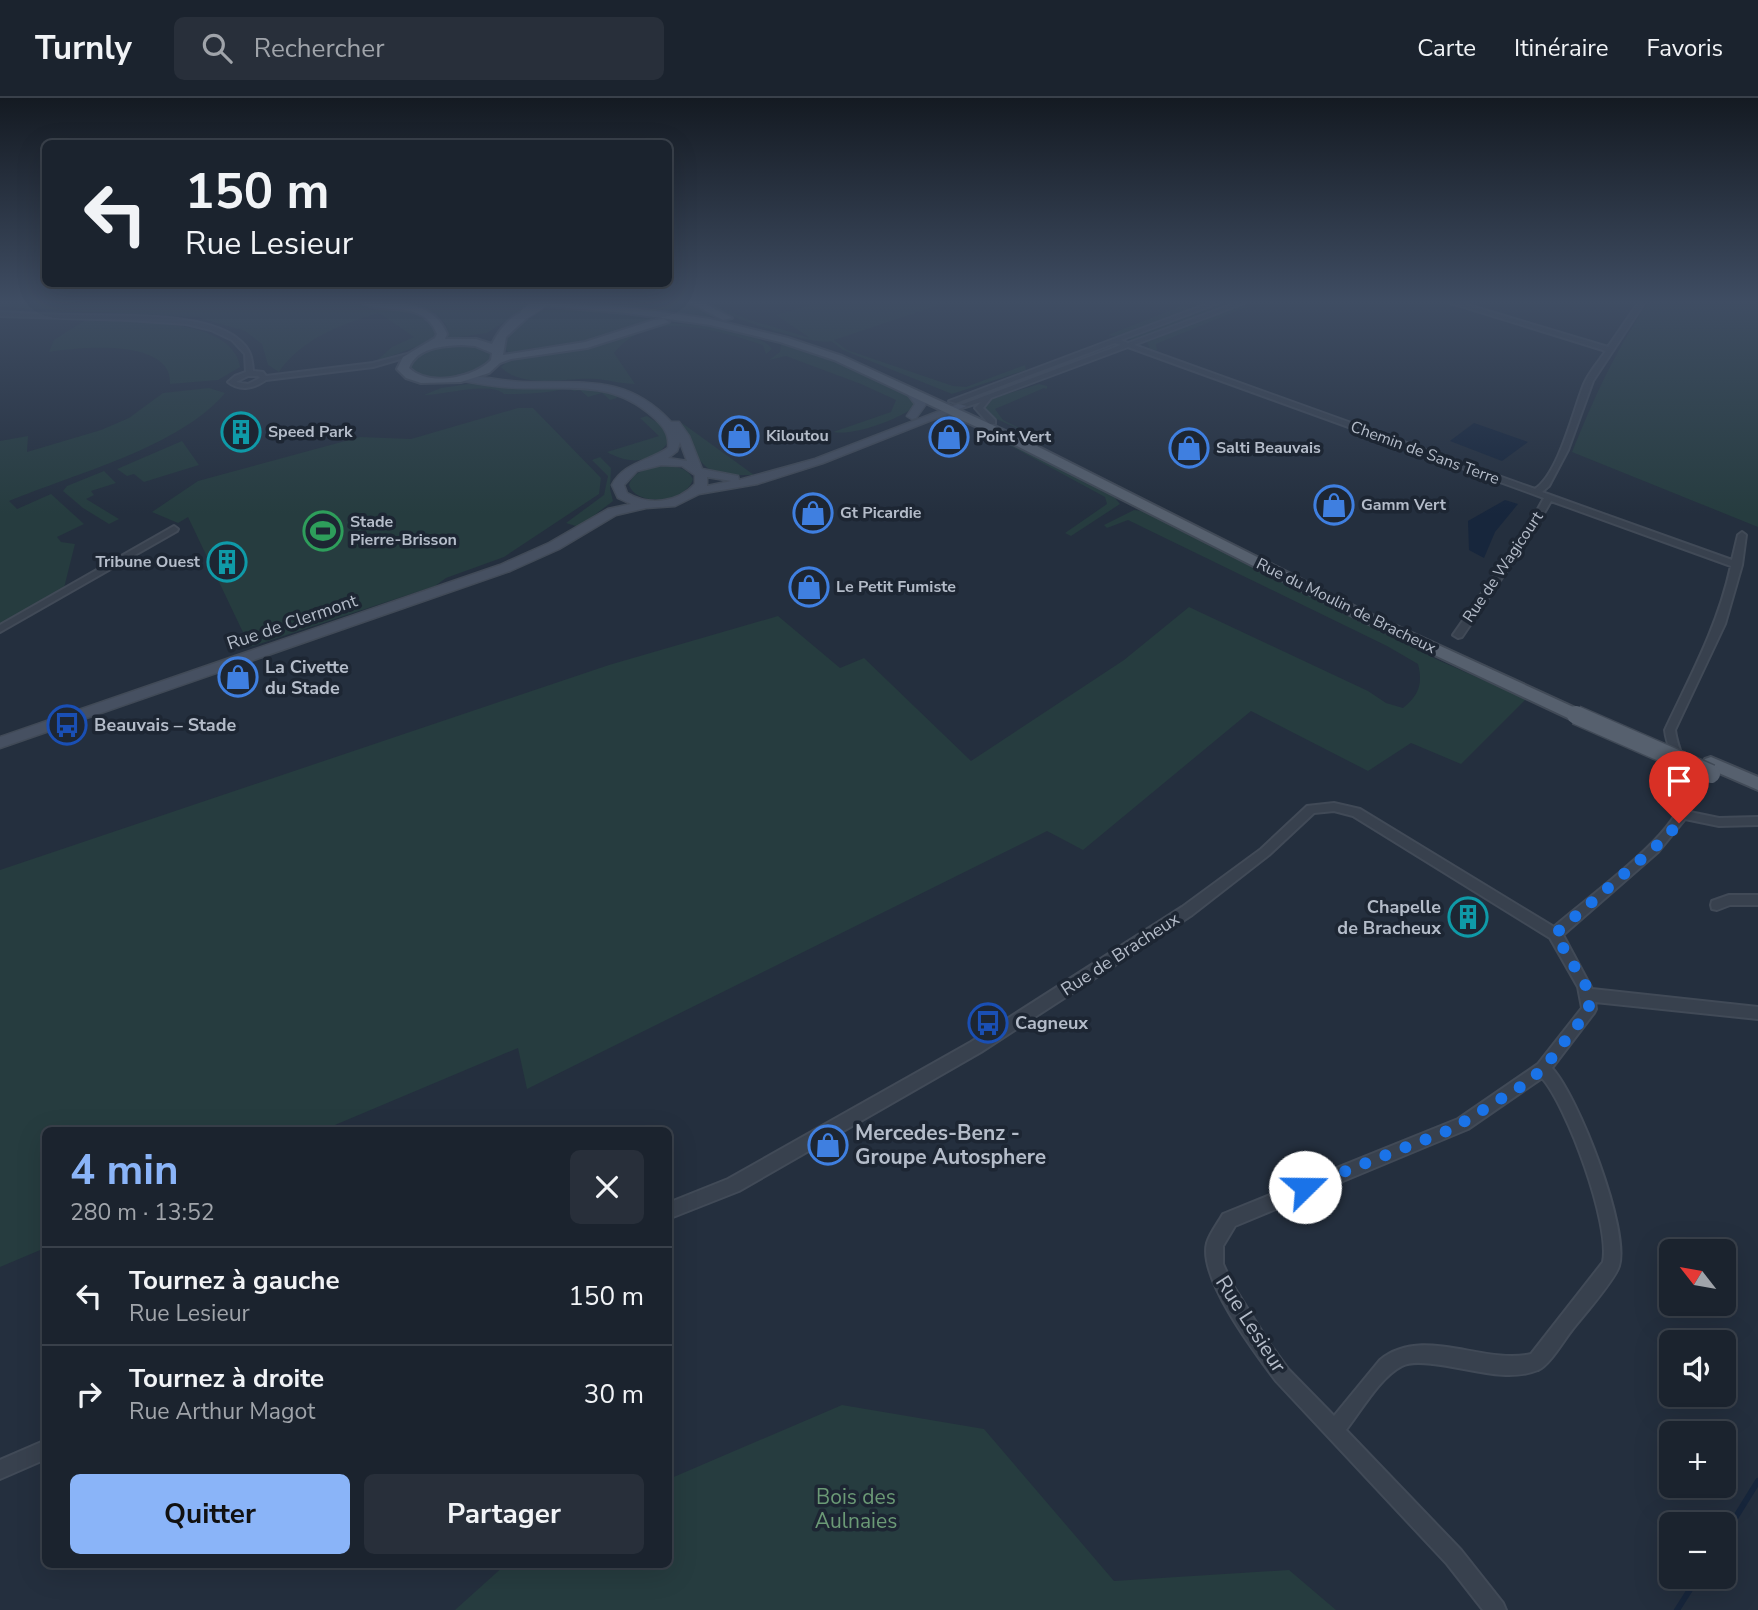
<!DOCTYPE html>
<html lang="fr">
<head>
<meta charset="utf-8">
<style>
	body { margin:0; font-family:"Nunito Sans",sans-serif; background:#282f3a; color:#f1f3f6; height:100vh; display:flex; flex-direction:column; font-size:26px; white-space:nowrap }
	* { box-sizing:border-box; margin:0 }
	p { font-size:23px; color:#a0a4aa }
	.icon { flex:none; width:38px; height:38px; fill:none; stroke:currentColor; stroke-width:2; stroke-linecap:round; stroke-linejoin:round }
	.map { position:relative; flex:1; overflow:hidden }
	.drawer { position:absolute; left:42px; top:1029px; width:630px; height:441px; display:flex; flex-direction:column; background:#1b232e; border-radius:10px; box-shadow:0 7px 28px #0002,0 0 0 2px #39404a }
	.drawer>* { flex:none }
	.top-card { position:absolute; left:42px; top:42px; width:630px; height:147px; border-radius:10px; box-shadow:0 7px 28px #0002,0 0 0 2px #39404a; background:#1b232e; color:#f1f3f6; overflow:hidden }
	.needle { width:46px; rotate:301deg }
	.buttons { position:absolute; left:1659px; top:1141px; display:grid; gap:14px }
	.buttons a { display:grid; place-items:center; width:77px; height:77px; border-radius:10px; background:#1b232e; box-shadow:0 7px 28px #0002,0 0 0 2px #39404a; font-size:35px }
	.pin { position:absolute; display:grid; place-items:center; width:60px; height:60px; color:#fff; margin:-72px -30px; border-radius:50% 50% 50% 0; rotate:-45deg; box-shadow:0 0 7px #0007 }
	.pin .icon { rotate:45deg }
	.me { position:absolute; width:77px; margin:-38px; rotate:68deg; stroke-linejoin:round; filter:drop-shadow(0 0 5px #0008) }
	.turn { display:flex; align-items:center; gap:24px; height:147px; padding:0 28px; font-size:32px }
	.turn .icon { width:91px; height:91px; stroke-width:2.5 }
	.turn b { display:block; font-size:49px; line-height:60px }
	.round { display:grid; place-items:center; flex:none; width:74px; height:74px; border-radius:10px; background:#282f3a }
	.head { display:flex; align-items:center; justify-content:space-between; height:119px; padding:0 28px }
	h1 { font-size:42px; font-weight:700; line-height:52px; color:#8ab4f8 }
	.cta { display:flex; gap:14px; margin-top:auto; padding:14px 28px }
	.cta a { flex:1; height:80px; border-radius:10px; background:#8ab4f8; color:#111; font-size:28px; font-weight:700; line-height:80px; text-align:center }
	.cta a+a { background:#282f3a; color:#f1f3f6 }
	ul { padding:0; list-style:none }
	li { display:flex; align-items:center; gap:21px; height:98px; padding:0 28px; border-top:2px solid #39404a }
	li div { flex:1 }
	li b { display:block; font-size:26px }
	li em { font-style:normal }
	header { display:flex; align-items:center; gap:42px; box-sizing:border-box; height:98px; padding:0 35px; background:#1b232e; border-bottom:2px solid #39404a }
	header strong { font-size:33px }
	nav { display:flex; gap:38px; margin-inline-start:auto; font-size:24px }
	.search { width:490px; height:63px; background:#282f3a; display:flex; align-items:center; gap:18px; box-sizing:border-box; padding:0 24px; border-radius:10px; color:#a0a4aa; font-size:26px }
	.map>svg:first-child { display:block }
</style>
</head>
<body>
<header>
<strong>Turnly</strong>
<div class="search"><svg class="icon" aria-label="search" viewBox="0 0 24 24"><circle cx="10" cy="10" r="6"/><path d="M15 15l6 6"/></svg>Rechercher</div>
<nav><a>Carte</a><a>Itinéraire</a><a>Favoris</a></nav>
</header>
<div class="map">
<svg width="1758" height="1512" viewBox="0 0 1758 1512">
	<rect width="100%" height="100%" fill="#242f3e"/>
	<g fill="#263c3f">
		<path d="M 0,204 L 362,206 C 387,209 426,208 437,237 L 429,244 L 375,264 L 392,249 L 414,239 L 379,215 C 342,226 301,241 279,274 L 268,267 L 262,246 L 245,233 L 196,219 L 0,209 Z"/>
		<path d="M 398,204 L 533,206 L 487,235 L 446,241 C 457,216 412,209 396,206 Z"/>
		<path d="M 601,204 L 690,204 L 714,217 L 711,219 Z"/>
		<path d="M 697,204 L 707,204 L 747,221 L 810,240 L 776,217 L 820,204 L 948,204 L 834,242 L 847,252 L 953,288 L 966,289 L 1025,267 L 1026,272 L 952,296 L 843,252 L 831,243 C 812,249 719,215 697,204 Z"/>
		<path d="M 1223,204 L 1237,204 L 1135,243 L 1128,240 Z"/>
		<path d="M 1649,204 L 1758,204 L 1758,429 L 1572,354 C 1593,302 1616,250 1649,204 Z"/>
		<path d="M 547,207 L 622,214 L 673,222 L 631,228 L 599,242 L 568,248 L 528,251 L 510,256 L 501,246 C 513,228 529,218 547,207 Z"/>
		<path d="M 1184,207 L 1189,212 L 1118,239 L 1108,237 Z"/>
		<path d="M 1238,208 L 1256,208 L 1244,210 L 1156,246 L 1157,253 L 1150,251 L 1147,244 Z"/>
		<path d="M 84,223 C 122,224 233,217 240,269 L 218,282 L 170,286 C 173,240 79,249 49,254 L 54,242 Z"/>
		<path d="M 661,225 C 685,225 758,231 772,251 L 766,256 L 763,247 C 717,232 649,210 614,255 L 635,286 C 622,286 609,282 596,281 C 569,279 522,292 501,269 L 510,261 L 567,252 Z"/>
		<path d="M 470,246 L 489,253 L 491,258 C 483,282 427,288 411,270 L 410,266 C 425,247 448,248 470,246 Z"/>
		<path d="M 784,246 C 821,257 892,278 918,306 C 901,321 855,338 833,334 L 891,314 L 896,302 L 861,286 L 786,258 L 769,262 L 780,254 L 781,247 Z"/>
		<path d="M 468,286 L 578,287 L 615,295 L 617,300 L 610,302 L 602,295 L 588,299 L 580,292 L 574,293 L 567,290 C 547,296 525,296 504,296 C 491,283 444,297 424,297 L 441,290 Z"/>
		<path d="M 1039,286 L 1047,288 L 1047,291 L 1044,290 L 995,311 L 1003,322 L 1033,337 L 992,319 L 983,311 L 988,302 Z"/>
		<path d="M 209,290 L 225,295 C 180,349 74,376 9,403 L 17,411 L 51,396 L 84,426 L 57,439 L 61,444 L 75,446 L 64,490 L 0,526 L 0,343 L 28,338 L 27,354 L 101,332 L 129,320 L 163,295 Z"/>
		<path d="M 518,310 L 533,310 L 601,380 L 599,396 L 504,459 L 446,480 L 435,488 L 250,549 L 188,419 L 178,425 L 152,414 L 198,383 L 360,339 L 411,341 Z"/>
		<path d="M 647,318 L 667,331 L 669,343 C 653,366 630,367 607,354 L 659,338 L 640,320 Z"/>
		<path d="M 682,325 L 754,377 C 702,378 701,370 682,325 Z"/>
		<path d="M 182,343 L 199,367 L 144,384 L 134,376 L 127,378 L 117,371 Z"/>
		<path d="M 1012,345 L 1111,395 L 1120,406 L 1071,438 L 1065,435 L 1107,406 L 1105,399 L 1009,347 Z"/>
		<path d="M 600,359 L 611,370 L 610,391 L 613,403 L 579,429 L 566,425 L 604,397 L 608,378 L 592,362 Z"/>
		<path d="M 662,368 C 675,368 687,369 693,381 C 687,404 637,410 629,387 C 634,372 649,370 662,368 Z"/>
		<path d="M 104,373 L 116,385 L 91,393 L 94,397 L 86,401 L 119,421 L 109,426 L 83,410 L 63,393 L 67,388 Z"/>
		<path d="M 1134,412 L 1143,413 L 1438,562 L 1526,601 L 1461,666 L 1411,645 L 1368,673 L 1251,613 L 1083,752 L 1047,733 L 527,991 L 518,950 L 323,1032 L 46,1032 L 45,1150 L 0,1169 L 0,772 L 609,567 L 778,518 L 840,570 L 864,560 L 971,663 L 1124,562 L 1189,509 L 1368,593 L 1386,605 L 1403,610 C 1419,597 1423,586 1418,566 L 1387,548 L 1128,422 L 1107,430 L 1104,427 Z"/>
		<path d="M 842,1307 L 984,1331 L 1114,1483 L 1289,1472 L 1336,1512 L 455,1512 L 505,1467 L 668,1466 L 669,1381 Z"/>
	</g>
	<g fill="#17263c">
		<path d="M 1474,325 L 1528,344 L 1502,363 L 1450,343 Z"/>
		<path d="M 1505,402 L 1518,406 L 1495,434 L 1484,460 L 1469,452 L 1468,423 Z"/>
	</g>
	<g fill="none" stroke-linecap="round" stroke-linejoin="round">
		<g stroke="#17263c" stroke-width="6">
			<path d="M 1724,1438 L 1758,1383"/>
			<path d="M 1677,1512 L 1698,1479"/>
		</g>
		<g stroke="#414a57" stroke-width="4">
			<g id="minor">
				<path d="M 1212,204 L 1221,204 L 1121,242 L 1128,245 L 1238,204 L 1247,204 L 1134,247 L 1535,391 C 1559,375 1573,313 1584,286 C 1589,274 1599,263 1606,253 L 1448,204 L 1458,204 L 1608,249 L 1639,204 L 1645,204 L 1593,283 L 1568,352 L 1549,388 L 1542,394 L 1732,462 L 1738,437 L 1742,434 L 1746,437 L 1742,467 L 1725,526 L 1675,632 C 1679,663 1699,681 1690,714 L 1719,720 L 1758,719 L 1758,727 L 1719,728 L 1685,721 L 1658,754 L 1563,837 L 1592,891 L 1758,909 L 1758,921 L 1595,904 L 1596,911 L 1594,915 L 1552,970 C 1578,998 1630,1131 1619,1168 C 1615,1182 1583,1218 1572,1232 C 1564,1242 1549,1268 1538,1272 C 1506,1285 1466,1269 1433,1266 C 1424,1265 1411,1263 1402,1268 C 1380,1279 1361,1313 1346,1332 L 1461,1452 L 1503,1505 L 1506,1512 L 1483,1512 L 1447,1466 L 1276,1283 C 1255,1255 1198,1180 1207,1145 C 1210,1135 1218,1125 1223,1116 L 1458,1021 L 1538,966 L 1582,910 L 1578,889 L 1550,840 L 1353,718 L 1334,713 L 1314,715 L 1269,757 L 1192,817 L 981,954 L 739,1093 L 668,1121 L 668,1105 L 728,1081 L 971,944 L 1182,809 L 1261,751 L 1307,708 L 1334,705 L 1360,711 L 1554,829 C 1583,803 1678,736 1682,700 C 1684,680 1667,653 1665,632 C 1691,577 1718,528 1731,468 L 1551,403 L 1536,429 L 1462,539 L 1458,540 L 1453,537 L 1528,429 L 1544,400 L 1128,249 L 991,300 L 983,310 L 995,322 L 995,326 L 989,326 L 975,310 L 981,304 L 962,310 L 958,308 L 1121,247 L 1115,245 L 956,305 L 949,303 ZM 1542,980 C 1567,1008 1611,1127 1603,1164 L 1531,1256 C 1482,1267 1423,1227 1380,1262 L 1334,1318 L 1288,1271 L 1269,1245 L 1232,1186 L 1223,1166 L 1223,1148 L 1235,1128 L 1468,1031 Z"/>
				<path d="M 0,214 C 25,215 50,217 75,217 C 116,218 206,214 238,241 C 250,250 252,259 253,273 L 263,274 L 266,278 L 373,265 L 411,255 L 414,257 L 373,269 L 266,282 C 255,290 240,294 228,284 L 235,278 L 246,274 L 245,256 L 232,242 L 211,232 L 186,226 L 129,222 L 0,218 ZM 248,278 L 258,278 L 260,280 L 248,286 L 236,284 Z"/>
				<path d="M 174,428 L 178,431 L 177,433 L 0,534 L 0,527 Z"/>
				<path d="M 1729,797 L 1758,797 L 1758,807 L 1730,807 L 1717,812 L 1712,811 L 1711,807 L 1712,803 Z"/>
				<path d="M 46,1342 L 46,1361 L 0,1381 L 0,1362 Z"/>
			</g>
		</g>
		<g stroke="#414a57" stroke-width="3">
			<g id="secondary">
				<path d="M 462,277 C 482,278 501,283 521,284 C 580,286 626,275 671,324 L 679,324 L 689,338 L 702,371 L 738,378 L 739,382 L 815,361 L 958,306 L 967,308 L 823,365 L 757,386 L 699,396 L 675,408 L 646,410 L 616,417 L 559,451 L 510,473 L 0,650 L 0,639 L 500,467 L 549,445 L 608,411 L 631,406 L 618,400 L 612,387 C 623,365 649,363 668,350 C 670,335 662,327 652,318 C 613,283 571,291 523,290 C 502,290 479,286 458,282 L 458,278 ZM 680,344 L 687,363 L 668,360 L 677,353 ZM 661,367 L 682,368 L 695,377 L 695,386 C 677,405 649,408 627,395 L 624,387 L 637,373 ZM 707,379 L 731,383 L 707,388 Z"/>
				<path d="M 907,292 L 915,292 L 926,306 L 916,320 L 912,321 L 907,318 L 915,306 L 906,294 Z"/>
			</g>
		</g>
		<g stroke="#414a57" stroke-width="4">
			<g id="primary">
				<path d="M 360,204 C 392,204 433,201 447,236 L 445,241 L 476,241 L 492,246 C 498,233 514,212 530,213 L 530,217 L 506,239 L 503,257 L 585,244 L 654,222 L 664,221 L 669,224 L 587,250 L 511,261 L 500,265 L 489,275 L 461,284 L 421,285 L 406,280 L 397,271 L 403,259 L 435,240 L 437,236 C 423,200 384,218 360,204 ZM 461,247 L 475,248 L 492,255 L 491,262 C 473,280 429,289 409,270 C 417,250 441,248 461,247 Z"/>
				<path d="M 529,204 L 626,209 L 710,221 L 788,240 L 842,258 L 1023,341 L 1364,513 L 1582,613 L 1584,617 L 1582,621 L 1570,621 L 1354,519 L 1015,347 L 834,262 L 780,244 L 710,227 L 626,215 L 534,207 Z"/>
				<path d="M 689,204 L 702,204 L 732,220 L 723,222 Z"/>
				<path d="M 1711,659 L 1758,679 L 1758,692 L 1705,669 L 1702,665 L 1705,661 Z"/>
			</g>
		</g>
		<use href="#minor" fill="#38414e" fill-rule="evenodd"/>
		<use href="#secondary" fill="#465061" fill-rule="evenodd"/>
		<use href="#primary" fill="#56606e" fill-rule="evenodd"/>
		<g stroke="#414a57" stroke-width="13" stroke-linecap="butt">
			<path id="primary-bridge-far1" d="M 526,215 L 543,204"/>
		</g>
		<g stroke="#414a57" stroke-width="21" stroke-linecap="butt">
			<path id="primary-bridge" d="M 1576,617 L 1711,676"/>
		</g>
		<use href="#primary-bridge-far1" stroke="#56606e" stroke-width="11"/>
		<use href="#primary-bridge" stroke="#56606e" stroke-width="18"/>
	</g>
	<linearGradient id="sky" x2="0" y2="1"><stop stop-color="#141a22"/><stop offset="0.49" stop-color="#3f4d63"/><stop offset="1" stop-color="#3f4d63" stop-opacity="0"/></linearGradient>
	<rect width="1758" height="416" fill="url(#sky)"/>
	<g fill="none" stroke-linecap="round" stroke-linejoin="round">
		<path stroke="#1a73e8" stroke-width="12" stroke-dasharray="0 21.6" d="M 1305,1089 L 1452,1031 L 1520,989 L 1543,971 L 1586,916 L 1590,905 L 1586,888 L 1555,836 L 1662,743 L 1679,725"/>
	</g>
	<defs>
		<g id="building-ring" transform="scale(2.0125)"><circle r="9.5" fill="#1d2633" stroke="#0f9aa8" stroke-width="1.5"/><path d="M-4-6H4V6H1V3H-1V6H-4ZM-2.5-4.3h1.7v1.8h-1.7ZM.8-4.3h1.7v1.8H.8ZM-2.5-1h1.7V.8h-1.7ZM.8-1h1.7V.8H.8Z" fill="#0f9aa8"/></g>
		<g id="shop-ring" transform="scale(2.0125)"><circle r="9.5" fill="#1d2633" stroke="#3f7fe0" stroke-width="1.5"/><path d="M-5-2.5h2.3a2.7 3.5 0 0 1 5.4 0H5L5.5 6h-11ZM-1.5-2.5h3a1.5 2.3 0 0 0-3 0Z" fill="#3f7fe0"/></g>
		<g id="stadium-ring" transform="scale(2.0125)"><circle r="9.5" fill="#1d2633" stroke="#2e9e5b" stroke-width="1.5"/><path d="M0-5a6.5 5 0 1 0 0 10a6.5 5 0 1 0 0-10ZM-3.5-1.8h7v3.6h-7Z" fill="#2e9e5b"/></g>
		<g id="bus-ring" transform="scale(2.0125)"><circle r="9.5" fill="#1d2633" stroke="#1a4fb4" stroke-width="1.5"/><path d="M-5-6H5V4H4V6H2V4H-2V6H-4V4H-5ZM-3.5-4V0h7V-4ZM-3.5 1.2v1.5H-2V1.2ZM2 1.2v1.5H3.5V1.2Z" fill="#1a4fb4"/></g>
	</defs>
	<g fill-rule="evenodd">
		<use href="#building-ring" x="241" y="334"/>
		<use href="#shop-ring" x="739" y="338"/>
		<use href="#shop-ring" x="949" y="339"/>
		<use href="#shop-ring" x="1189" y="350"/>
		<use href="#shop-ring" x="1334" y="407"/>
		<use href="#shop-ring" x="813" y="415"/>
		<use href="#stadium-ring" x="323" y="433"/>
		<use href="#building-ring" x="227" y="464"/>
		<use href="#shop-ring" x="809" y="489"/>
		<use href="#shop-ring" x="238" y="579"/>
		<use href="#bus-ring" x="67" y="627"/>
		<use href="#building-ring" x="1468" y="819"/>
		<use href="#bus-ring" x="988" y="925"/>
		<use href="#shop-ring" x="828" y="1047"/>
	</g>
	<g text-anchor="middle" dominant-baseline="central" stroke-width="7" stroke-linejoin="round" paint-order="stroke">
		<g font-size="16" font-weight="bold" fill="#b4bcc9" stroke="#1d2633" text-anchor="start">
			<text x="268" y="334">Speed Park</text>
			<text x="766" y="338">Kiloutou</text>
			<text x="976" y="339">Point Vert</text>
			<text x="1216" y="350">Salti Beauvais</text>
			<text x="1361" y="407">Gamm Vert</text>
			<text x="840" y="415">Gt Picardie</text>
			<text x="350" y="424">Stade<tspan x="350" dy="18">Pierre-Brisson</tspan></text>
			<text x="200" y="464" text-anchor="end">Tribune Ouest</text>
			<text x="836" y="489">Le Petit Fumiste</text>
		</g>
		<g font-size="16" fill="#b4bcc9" stroke="#1d2633">
			<text transform="translate(1425 355) rotate(20)">Chemin de Sans Terre</text>
			<text transform="translate(1503 469) rotate(-56)">Rue de Wagicourt</text>
			<text transform="translate(1346 508) rotate(26)">Rue du Moulin de Bracheux</text>
		</g>
		<g font-size="18" fill="#b4bcc9" stroke="#1d2633">
			<text transform="translate(292 524) rotate(-19)">Rue de Clermont</text>
			<text transform="translate(1120 856) rotate(-33)">Rue de Bracheux</text>
		</g>
		<g font-size="18" font-weight="bold" fill="#b4bcc9" stroke="#1d2633" text-anchor="start">
			<text x="265" y="569">La Civette<tspan x="265" dy="21">du Stade</tspan></text>
			<text x="94" y="627">Beauvais – Stade</text>
			<text x="1441" y="809" text-anchor="end">Chapelle<tspan x="1441" dy="21">de Bracheux</tspan></text>
			<text x="1015" y="925">Cagneux</text>
		</g>
		<g font-size="21" font-weight="bold" fill="#b4bcc9" stroke="#1d2633" text-anchor="start">
			<text x="855" y="1035">Mercedes-Benz -<tspan x="855" dy="24">Groupe Autosphere</tspan></text>
		</g>
		<g font-size="21" fill="#b4bcc9" stroke="#1d2633">
			<text transform="translate(1251 1226) rotate(57)">Rue Lesieur</text>
		</g>
		<g font-size="21" fill="#6b9a76" stroke="#1d2633">
			<text x="856" y="1399">Bois des<tspan x="856" dy="24">Aulnaies</tspan></text>
		</g>
	</g>
</svg>
<div class="buttons">
<a><svg class="needle" viewBox="-14 -14 28 28"><path d="M0-13l5 13h-10z" fill="#e53935"/><path d="M0 13l5-13h-10z" fill="#a0a4aa"/></svg></a>
<a><svg class="icon" aria-label="sound" viewBox="0 0 24 24"><path d="M4 9h4l5-4v14l-5-4H4zM17 9q2 3 0 6"/></svg></a>
<a>+</a>
<a>−</a>
</div>
<div class="pin" style="left:1679px;top:725px;background:#d93025"><svg class="icon" aria-label="arrive" viewBox="0 0 24 24"><path d="M6 21V4h12l-3 4 3 4H6"/></svg></div>
<svg class="me" style="left:1305px;top:1089px" viewBox="-20 -20 40 40"><circle r="19" fill="#fff"/><path d="M0-13L10 11 0 6-10 11z" fill="#1a73e8"/></svg>
<div class="top-card">
<div class="turn"><svg class="icon" aria-label="left" viewBox="0 0 24 24"><path d="M17 20v-9H6M10 6l-5 5 5 5"/></svg><div><b>150 m</b>Rue Lesieur</div></div>
</div>
<section class="drawer">
<div class="head"><div><h1>4 min</h1><p>280 m · 13:52</p></div><a class="round"><svg class="icon" aria-label="close" viewBox="0 0 24 24"><path d="M6 6l12 12M18 6L6 18"/></svg></a></div>
<ul>
<li><svg class="icon" aria-label="left" viewBox="0 0 24 24"><path d="M17 20v-9H6M10 6l-5 5 5 5"/></svg><div><b>Tournez à gauche</b><p>Rue Lesieur</p></div><em>150 m</em></li>
<li><svg class="icon" aria-label="right" viewBox="0 0 24 24"><path d="M7 20v-9h11M14 6l5 5-5 5"/></svg><div><b>Tournez à droite</b><p>Rue Arthur Magot</p></div><em>30 m</em></li>
</ul>
<div class="cta"><a>Quitter</a><a>Partager</a></div>
</section>
</div>
</body>
</html>
